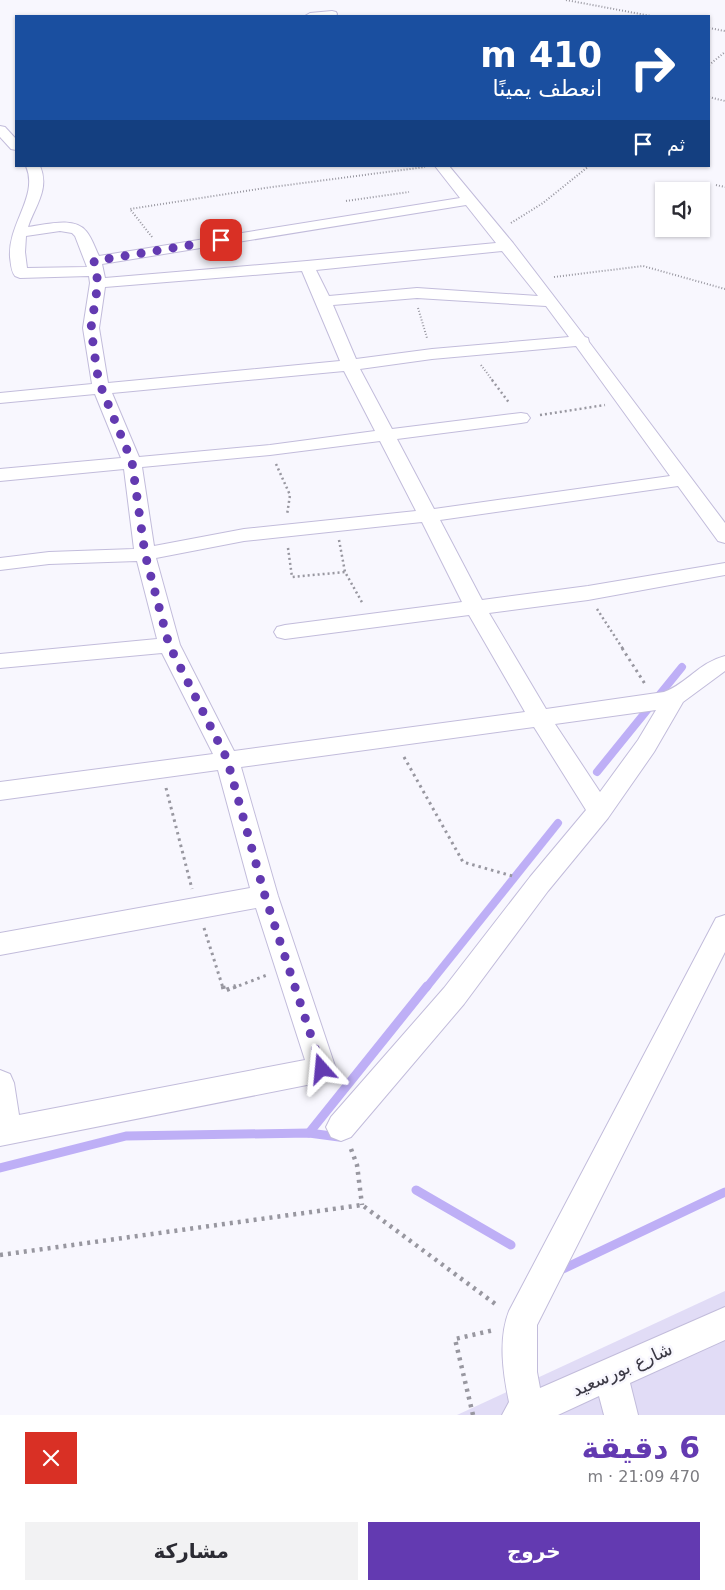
<!DOCTYPE html>
<html lang="ar">
<head>
<meta charset="utf-8">
<style>
	body { margin:0; font-family:"DejaVu Sans","Noto Sans Arabic",sans-serif; background:#f2f2f3; color:#2b2b33; direction:rtl; height:100vh; display:flex; flex-direction:column; font-size:19px; white-space:nowrap }
	* { box-sizing:border-box; margin:0 }
	p { font-size:16px; color:#7c7c81 }
	.icon { flex:none; width:28px; height:28px; fill:none; stroke:currentColor; stroke-width:2; stroke-linecap:round; stroke-linejoin:round }
	.map { position:relative; height:1415px; overflow:hidden; direction:ltr }
	.drawer { display:flex; flex-direction:column; background:#fff; flex:1 }
	.drawer>* { flex:none }
	.top-card { position:absolute; left:15px; top:15px; width:695px; height:152px; border-radius:0px; box-shadow:0 1px 4px #0004; direction:rtl; background:#1a4fa0; color:#fff; overflow:hidden }
	.controls { position:absolute; left:655px; top:182px; display:grid; gap:10px }
	.controls a { display:grid; place-items:center; width:55px; height:55px; border-radius:0px; background:#fff; box-shadow:0 1px 4px #0004; font-size:25px }
	.pin { position:absolute; display:grid; place-items:center; width:42px; height:42px; color:#fff; margin:-21px; border-radius:10px; box-shadow:0 2px 8px #0006 }
	.me { position:absolute; width:55px; margin:-28px; rotate:342deg; stroke-linejoin:round; filter:drop-shadow(0 0 4px #0008) }
	.turn { display:flex; align-items:center; gap:18px; height:105px; padding:0 25px; font-size:22px }
	.turn .icon { width:65px; height:65px; stroke-width:2.5 }
	.turn b { display:block; font-size:35px; line-height:42px }
	.then { display:flex; align-items:center; height:48px; padding:0 25px; background:#0003; gap:10px; font-size:19px }
	.round { display:grid; place-items:center; flex:none; width:52px; height:52px; border-radius:0px; background:#f2f2f3 }
	.overview { display:flex; align-items:center; justify-content:space-between; height:85px; padding:0 25px }
	h1 { font-size:30px; font-weight:700; line-height:38px; color:#633ab1 }
	.action { display:flex; gap:10px; margin-top:auto; padding:10px 25px }
	.action a { flex:1; height:58px; border-radius:0px; background:#633ab1; color:#fff; font-size:20px; font-weight:700; line-height:58px; text-align:center }
	.action a+a { background:#f2f2f3; color:#2b2b33 }
	.map>svg:first-child { display:block }
</style>
</head>
<body>
<div class="map">
<svg width="725" height="1415" viewBox="0 0 725 1415">
	<rect width="100%" height="100%" fill="#f8f7fe"/>
	<path fill="#e1dcf6" d="M 725,1291 L 725,1415 L 457,1415 Z"/>
	<g fill="none" stroke-linecap="round" stroke-linejoin="round">
		<g stroke="#beaff6" stroke-width="8">
			<path d="M 597,772 L 682,667"/>
			<path d="M 426,988 L 558,823"/>
		</g>
		<g stroke="#beaff6" stroke-width="9">
			<path d="M 309,1133 L 427,986"/>
			<path d="M 0,1168 L 126,1136 L 309,1133 L 339,1137"/>
			<path d="M 416,1190 L 511,1245"/>
			<path d="M 563,1269 L 725,1192"/>
		</g>
		<g stroke="#c2bcdb" stroke-width="2">
			<g id="minor">
				<path d="M 332,11 L 336,12 L 337,14 L 336,16 L 305,16 L 310,13 Z"/>
				<path d="M 0,126 L 5,127 L 16,139 L 16,150 L 11,149 L 0,137 Z"/>
				<path d="M 26,166 L 40,166 C 50,189 35,206 28,227 C 45,225 74,216 86,231 C 92,238 95,248 99,256 L 460,198 L 435,166 L 449,166 L 513,243 L 585,337 L 588,338 L 589,342 L 725,523 L 725,543 L 718,541 L 678,486 L 440,520 L 482,600 L 588,586 L 725,563 L 725,575 L 588,600 L 489,613 L 546,709 L 664,692 C 688,683 698,663 725,656 L 725,671 L 683,702 L 654,752 L 608,818 L 548,891 L 464,1004 L 351,1137 L 341,1141 L 331,1137 L 326,1127 L 331,1117 L 444,988 L 530,877 L 586,810 L 534,727 L 241,767 L 278,896 L 336,1069 L 332,1078 L 322,1082 L 0,1146 L 0,1070 L 10,1074 L 14,1083 L 19,1115 L 305,1060 L 256,908 L 0,955 L 0,933 L 250,888 L 218,770 L 0,800 L 0,782 L 213,754 L 162,653 L 0,668 L 0,654 L 157,639 L 137,561 L 49,564 L 0,570 L 0,558 L 49,552 L 134,549 L 124,469 L 0,481 L 0,469 L 121,458 L 95,394 L 0,403 L 0,393 L 92,384 L 83,328 L 90,283 L 89,276 L 20,278 L 15,276 C 11,271 11,264 10,257 C 8,223 39,196 26,166 ZM 466,205 L 496,243 L 307,261 L 105,278 L 102,264 ZM 60,231 L 72,233 L 75,236 L 87,267 L 27,268 L 25,252 L 26,236 ZM 502,251 L 538,296 L 417,288 L 329,296 L 316,270 ZM 302,271 L 340,361 L 108,383 L 99,328 L 105,287 ZM 417,298 L 546,306 L 569,337 L 432,349 L 356,359 L 333,305 ZM 576,346 L 670,476 L 434,509 L 397,439 L 521,423 L 527,422 L 530,418 L 527,414 L 521,413 L 392,429 L 360,369 L 432,359 ZM 344,371 L 375,431 L 270,445 L 139,457 L 112,393 ZM 380,441 L 416,511 L 244,529 L 154,546 L 142,467 L 270,455 ZM 422,522 L 462,602 L 285,625 L 277,627 L 274,632 L 277,637 L 285,639 L 469,615 L 525,712 L 234,751 L 180,645 L 156,558 L 244,541 ZM 656,710 L 638,740 L 600,792 L 555,724 Z"/>
				<path d="M 725,915 L 725,952 L 537,1325 L 537,1372 L 540,1388 L 725,1307 L 725,1340 L 630,1383 L 638,1415 L 604,1415 L 599,1396 L 558,1415 L 502,1415 L 509,1402 C 503,1373 498,1339 509,1311 L 716,918 Z"/>
			</g>
		</g>
		<g stroke="#9897a0" stroke-width="2" stroke-dasharray="1 2" stroke-linecap="butt">
			<path d="M 566,0 L 651,16"/>
			<path d="M 709,28 L 725,31"/>
			<path d="M 709,65 L 725,52"/>
			<path d="M 709,97 L 725,101"/>
			<path d="M 716,185 L 725,187"/>
			<path d="M 346,201 L 409,192"/>
			<path d="M 511,223 L 543,203 L 589,166"/>
			<path d="M 152,237 L 130,209 L 265,188 L 425,167"/>
			<path d="M 554,277 L 643,266 L 725,289"/>
			<path d="M 418,308 L 427,338"/>
			<path d="M 481,365 L 493,381"/>
		</g>
		<g stroke="#9897a0" stroke-width="2.5" stroke-dasharray="2 3" stroke-linecap="butt">
			<path d="M 492,380 L 510,404"/>
			<path d="M 540,415 L 605,405"/>
			<path d="M 276,464 L 290,495 L 287,515"/>
			<path d="M 339,540 L 345,572 L 363,604"/>
			<path d="M 288,548 L 292,577 L 345,572"/>
			<path d="M 597,609 L 623,649"/>
		</g>
		<g stroke="#9897a0" stroke-width="3" stroke-dasharray="2.5 4" stroke-linecap="butt">
			<path d="M 622,648 L 645,684"/>
			<path d="M 404,757 L 463,862 L 516,877"/>
			<path d="M 166,788 L 192,889"/>
			<path d="M 204,928 L 223,988"/>
			<path d="M 233,988 L 267,975"/>
		</g>
		<g stroke="#9897a0" stroke-width="4.5" stroke-dasharray="3 5" stroke-linecap="butt">
			<path d="M 223,986 L 224,991 L 236,986"/>
			<path d="M 351,1149 L 357,1165 L 362,1205"/>
			<path d="M 0,1255 L 362,1205 L 498,1306"/>
			<path d="M 473,1415 L 455,1339 L 494,1330"/>
		</g>
		<use href="#minor" fill="#fff" fill-rule="evenodd"/>
	</g>
	<g fill="none" stroke-linecap="round" stroke-linejoin="round">
		<path stroke="#633ab1" stroke-width="9" stroke-dasharray="0 16.2" d="M 221,240 L 94,261 L 98,283 L 91,328 L 97,372 L 101,387 L 132,462 L 145,554 L 169,645 L 227,759 L 265,896 L 322,1069"/>
	</g>
	<g text-anchor="middle" dominant-baseline="central" stroke-width="5" stroke-linejoin="round" paint-order="stroke">
		<g font-size="18" fill="#3b3945" stroke="#f8f7fe">
			<text transform="translate(622 1369) rotate(-24)">شارع بورسعيد</text>
		</g>
	</g>
</svg>
<div class="controls">
<a><svg class="icon" aria-label="sound" viewBox="0 0 24 24"><path d="M4 9h4l5-4v14l-5-4H4zM17 9q2 3 0 6"/></svg></a>
</div>
<div class="pin" style="left:221px;top:240px;background:#d93025"><svg class="icon" aria-label="arrive" viewBox="0 0 24 24"><path d="M6 21V4h12l-3 4 3 4H6"/></svg></div>
<svg class="me" style="left:322px;top:1069px" viewBox="-20 -20 40 40"><path d="M0-17L14 15 0 8-14 15z" fill="#633ab1" stroke="#fff" stroke-width="4"/></svg>
<div class="top-card">
<div class="turn"><svg class="icon" aria-label="right" viewBox="0 0 24 24"><path d="M7 20v-9h11M14 6l5 5-5 5"/></svg><div><b>410 m</b>انعطف يمينًا</div></div>
<div class="then">ثم<svg class="icon" aria-label="arrive" viewBox="0 0 24 24"><path d="M6 21V4h12l-3 4 3 4H6"/></svg></div>
</div>
</div>
<section class="drawer">
<div class="overview"><div><h1>6 دقيقة</h1><p>470 m · 21:09</p></div><a class="round" style="background:#d93025;color:#fff"><svg class="icon" aria-label="close" viewBox="0 0 24 24"><path d="M6 6l12 12M18 6L6 18"/></svg></a></div>
<div class="action"><a>خروج</a><a>مشاركة</a></div>
</section>
</body>
</html>
